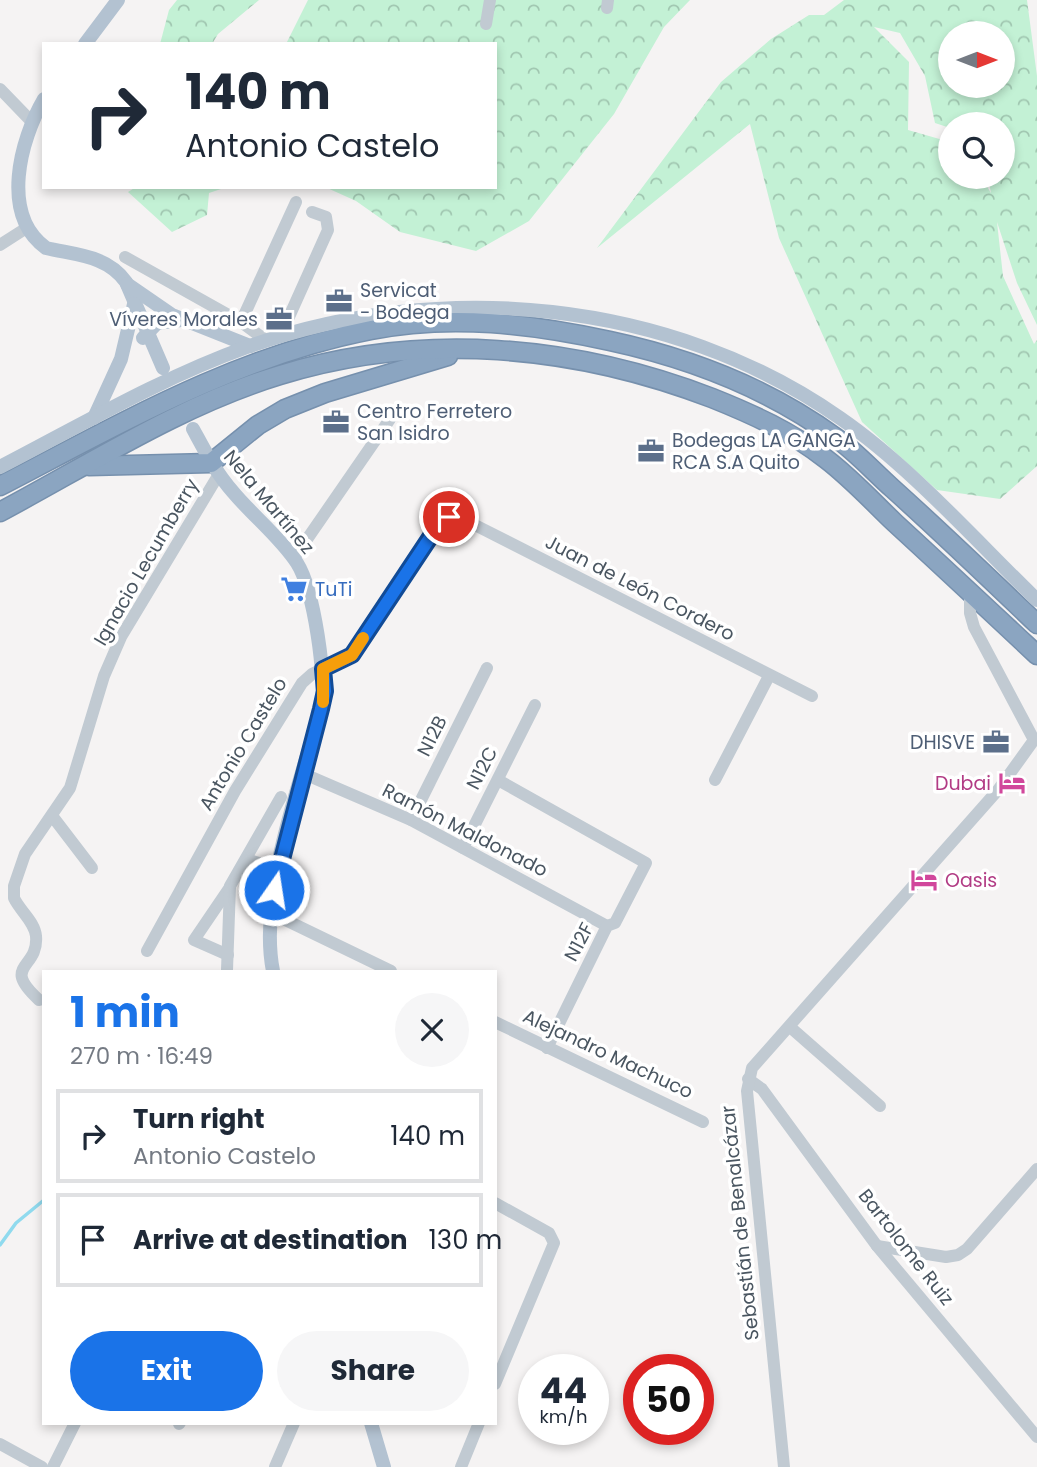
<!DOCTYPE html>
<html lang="en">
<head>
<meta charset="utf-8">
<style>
	body { margin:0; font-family:Poppins,sans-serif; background:#f6f6f7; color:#1f2937; height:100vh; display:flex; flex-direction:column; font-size:26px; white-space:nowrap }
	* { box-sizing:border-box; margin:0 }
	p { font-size:23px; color:#747a83 }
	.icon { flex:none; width:38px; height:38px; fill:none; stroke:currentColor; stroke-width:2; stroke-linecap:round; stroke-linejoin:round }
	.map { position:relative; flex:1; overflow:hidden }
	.drawer { position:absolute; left:42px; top:970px; width:455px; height:455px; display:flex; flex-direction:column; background:#fff; border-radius:0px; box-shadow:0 4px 10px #0003 }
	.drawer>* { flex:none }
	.banner { position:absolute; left:42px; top:42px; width:455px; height:147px; border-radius:0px; box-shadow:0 4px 10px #0003; background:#fff; color:#1f2937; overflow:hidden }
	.needle { width:46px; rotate:90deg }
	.fabs { position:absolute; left:938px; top:21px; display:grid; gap:14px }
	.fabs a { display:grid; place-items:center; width:77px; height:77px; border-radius:50%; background:#fff; box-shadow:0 4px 10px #0003; font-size:35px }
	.speed { position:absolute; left:518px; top:1354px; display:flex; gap:14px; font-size:35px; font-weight:700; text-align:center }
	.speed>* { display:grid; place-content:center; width:91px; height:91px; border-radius:50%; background:#fff; box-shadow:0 4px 10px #0003; line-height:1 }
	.speed small { font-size:18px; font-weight:400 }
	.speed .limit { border:10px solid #d22; background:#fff; color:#111 }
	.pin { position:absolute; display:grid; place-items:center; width:60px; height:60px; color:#fff; margin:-30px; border:4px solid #fff; border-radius:50%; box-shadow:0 2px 7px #0007 }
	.me { position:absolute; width:77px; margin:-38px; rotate:13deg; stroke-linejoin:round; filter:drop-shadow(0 0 5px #0008) }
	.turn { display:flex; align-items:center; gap:24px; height:147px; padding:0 28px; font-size:32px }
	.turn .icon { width:91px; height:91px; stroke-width:2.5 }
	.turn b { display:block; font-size:49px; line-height:60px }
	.round { display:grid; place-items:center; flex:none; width:74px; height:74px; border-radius:37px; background:#f6f6f7 }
	.overview { display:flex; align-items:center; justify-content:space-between; height:119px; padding:0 28px }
	h1 { font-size:42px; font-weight:700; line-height:52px; color:#1a73e8 }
	.button { display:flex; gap:14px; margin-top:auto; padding:14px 28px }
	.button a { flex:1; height:80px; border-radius:42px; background:#1a73e8; color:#fff; font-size:28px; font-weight:700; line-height:80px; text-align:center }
	.button a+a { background:#f6f6f7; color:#1f2937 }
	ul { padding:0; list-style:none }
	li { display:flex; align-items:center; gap:21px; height:94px; margin:0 14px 10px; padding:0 14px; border:4px solid #e0e1e3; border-radius:0px }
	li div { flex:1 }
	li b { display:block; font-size:26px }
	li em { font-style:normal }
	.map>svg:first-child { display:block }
</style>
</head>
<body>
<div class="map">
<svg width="1037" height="1467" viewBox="0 0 1037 1467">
	<defs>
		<pattern id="forest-crowns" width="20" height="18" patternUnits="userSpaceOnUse" patternTransform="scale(1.75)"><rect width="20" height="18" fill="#c3f1d5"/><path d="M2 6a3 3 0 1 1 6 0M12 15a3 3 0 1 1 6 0" fill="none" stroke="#a0c6b0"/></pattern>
	</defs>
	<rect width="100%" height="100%" fill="#f5f3f3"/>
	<g fill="url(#forest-crowns)" fill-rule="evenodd">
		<path d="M 177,0 L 259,0 L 218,34 L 212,44 L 160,44 L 169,10 Z"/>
		<path d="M 308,0 L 690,0 L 664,27 L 614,114 L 529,221 L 476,251 L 400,232 L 356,201 L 325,187 L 495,187 L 495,44 L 286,44 Z"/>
		<path d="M 844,0 L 1027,0 L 1037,76 L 1037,325 L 1017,283 L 997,222 L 1003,276 L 1034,344 L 1037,340 L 1037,466 L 1000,499 L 937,490 L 862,422 L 779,238 L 750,124 L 597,248 L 721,82 L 771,39 L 809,15 L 824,15 ZM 874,27 L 900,33 L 925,76 L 935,123 L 950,128 L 950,124 L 1003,124 L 1003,177 L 988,177 L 991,193 L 981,177 L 950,177 L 950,142 L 908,130 L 909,62 ZM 950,33 L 1003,33 L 1003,86 L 950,86 Z"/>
		<path d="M 136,187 L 227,187 L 209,193 L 207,215 L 172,232 L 128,192 Z"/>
	</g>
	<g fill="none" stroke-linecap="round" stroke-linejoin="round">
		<path stroke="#90daee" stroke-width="3.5" d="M 0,1245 L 16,1223 L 44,1200"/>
		<g stroke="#7690ad" stroke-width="21">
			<g id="highway">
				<path d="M 89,466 L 211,463 L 258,425 L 285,409 L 325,393 L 448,356"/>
				<path d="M 0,486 C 120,424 237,356 371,330 C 450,314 533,324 610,341 C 689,358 769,389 835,437 C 855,451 873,471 892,488 C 941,532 989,578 1037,624"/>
				<path d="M 0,512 C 90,464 181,405 280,375 C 423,331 574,345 712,398 C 752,414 792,432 826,459 C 851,478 873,502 895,523 C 943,567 990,611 1037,655"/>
			</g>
		</g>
		<g stroke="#c1cad2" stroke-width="12">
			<path d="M 607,8 L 608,0"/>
			<path d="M 486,24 L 490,0"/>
			<path d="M 0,89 L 31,121"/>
			<path d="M 0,245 L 28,227"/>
			<path d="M 125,257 L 241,322 L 267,341"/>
			<path d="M 241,322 L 296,202"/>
			<path d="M 280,337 L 328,230 L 326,217 L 312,212"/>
			<path d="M 294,558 L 390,419"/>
			<path d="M 302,773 L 411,820 L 607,926"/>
			<path d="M 498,780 L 646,863 L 615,923 L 607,926 L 547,1048"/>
			<path d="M 715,780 L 769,676"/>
			<path d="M 53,817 L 92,868"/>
			<path d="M 411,820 L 487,668"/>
			<path d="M 463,848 L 535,705"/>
			<path d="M 246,859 L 279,869"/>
			<path d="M 269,912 L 391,971"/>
			<path d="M 147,951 L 235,791 L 302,683 L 312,674 L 352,655 L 439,524 L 449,517 L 463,519 L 812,696"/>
			<path d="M 228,955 L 194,940 L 230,887"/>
			<path d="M 227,970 L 230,886 L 281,797"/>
			<path d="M 39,1000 C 0,964 39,970 36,936 C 35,922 20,911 14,898 L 14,886 L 25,854 L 70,788 L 104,676 L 121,637 L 219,474"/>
			<path d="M 495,1022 L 703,1122"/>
			<path d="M 790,1027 L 880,1106"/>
			<path d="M 748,1079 L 762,1089 L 877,1246 L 1037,1437"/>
			<path d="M 495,1203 L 549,1233 L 554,1243 L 495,1384"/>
			<path d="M 877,1246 L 946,1257 L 958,1255 L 967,1249 L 1037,1169"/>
			<path d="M 179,1424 L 180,1423"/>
			<path d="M 0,1444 L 42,1467"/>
			<path d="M 53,1467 L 75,1423"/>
			<path d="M 275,1467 L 294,1423"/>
			<path d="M 461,1467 L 479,1423"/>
			<path d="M 784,1467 L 747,1091 L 752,1068 L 998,790 L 1034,740 L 974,627 L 970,613 L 970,591"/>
		</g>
		<g stroke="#b3c2d1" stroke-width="14">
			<path d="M 85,44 L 118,0"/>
			<path d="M 44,99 C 20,140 0,215 46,248 C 75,255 107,255 126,282 L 163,368"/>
			<path d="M 127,284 L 172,315 L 250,346"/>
			<path d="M 143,338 L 157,323 L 181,320"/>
			<path d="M 94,418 L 121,359 L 134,304"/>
			<path d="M 193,429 C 205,451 216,473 233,492 C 253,516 280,537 297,563 C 314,590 327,679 321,709 C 300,782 258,897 273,971"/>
			<path d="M 0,467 C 81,425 161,378 247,347 C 440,278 670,299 840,418 C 911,467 975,540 1037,600"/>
			<path d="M 371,1423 L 384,1467"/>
		</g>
		<use href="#highway" stroke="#8ba5c1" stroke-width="18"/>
	</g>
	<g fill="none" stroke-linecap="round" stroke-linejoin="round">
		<g stroke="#114b97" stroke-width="18">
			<path id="route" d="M 274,890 L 321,709 L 325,691 L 323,669 L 352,655 L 439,524 L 449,517"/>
		</g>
		<use href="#route" stroke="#1a73e8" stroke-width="12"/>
		<path stroke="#f59e0b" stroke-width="12" d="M 323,702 L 323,669 L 352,655 L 363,638"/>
	</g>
	<defs>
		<g id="office-bare" transform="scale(2.1)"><path d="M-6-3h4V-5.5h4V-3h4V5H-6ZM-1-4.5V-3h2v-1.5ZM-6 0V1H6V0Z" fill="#5c6f8a" stroke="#fff" stroke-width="2.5" paint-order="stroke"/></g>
		<g id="supermarket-bare" transform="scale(2.1)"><path d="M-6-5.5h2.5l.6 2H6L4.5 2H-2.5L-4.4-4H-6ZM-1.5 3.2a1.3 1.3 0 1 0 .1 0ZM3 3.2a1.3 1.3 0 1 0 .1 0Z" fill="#3f7fe0" stroke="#fff" stroke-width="2.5" paint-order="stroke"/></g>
		<g id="hotel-bare" transform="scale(2.1)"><path d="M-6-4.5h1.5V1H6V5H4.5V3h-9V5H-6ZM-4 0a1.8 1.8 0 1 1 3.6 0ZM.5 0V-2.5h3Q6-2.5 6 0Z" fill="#d1479c" stroke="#fff" stroke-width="2.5" paint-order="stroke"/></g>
	</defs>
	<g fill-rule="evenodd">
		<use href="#office-bare" x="339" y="301"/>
		<use href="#office-bare" x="279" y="319"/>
		<use href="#office-bare" x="336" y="422"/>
		<use href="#office-bare" x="651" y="451"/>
		<use href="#supermarket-bare" x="294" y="589"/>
		<use href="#office-bare" x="996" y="742"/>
		<use href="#hotel-bare" x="1012" y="783"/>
		<use href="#hotel-bare" x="924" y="880"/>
	</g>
	<g text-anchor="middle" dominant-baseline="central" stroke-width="7" stroke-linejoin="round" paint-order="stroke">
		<g font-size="19" fill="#4e5e75" stroke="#fff" text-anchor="start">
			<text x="360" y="290">Servicat<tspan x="360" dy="22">- Bodega</tspan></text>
			<text x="258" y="319" text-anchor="end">Víveres Morales</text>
			<text x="357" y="411">Centro Ferretero<tspan x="357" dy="22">San Isidro</tspan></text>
			<text x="672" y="440">Bodegas LA GANGA<tspan x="672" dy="22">RCA S.A Quito</tspan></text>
			<text x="975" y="742" text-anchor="end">DHISVE</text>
		</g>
		<g font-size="19" fill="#4a5661" stroke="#fff">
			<text transform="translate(269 502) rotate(50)">Nela Martínez</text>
			<text transform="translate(146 562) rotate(-60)">Ignacio Lecumberry</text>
			<text transform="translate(640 588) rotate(27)">Juan de León Cordero</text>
			<text transform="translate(432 736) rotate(-63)">N12B</text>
			<text transform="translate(243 744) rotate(-59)">Antonio Castelo</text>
			<text transform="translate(482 768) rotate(-63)">N12C</text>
			<text transform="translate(465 830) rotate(27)">Ramón Maldonado</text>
			<text transform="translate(579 942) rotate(-62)">N12F</text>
			<text transform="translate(608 1054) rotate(25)">Alejandro Machuco</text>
			<text transform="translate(740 1223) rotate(-96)">Sebastián de Benalcázar</text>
			<text transform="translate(906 1247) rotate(52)">Bartolome Ruiz</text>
		</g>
		<g font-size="19" fill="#366cbe" stroke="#fff" text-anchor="start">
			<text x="315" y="589">TuTi</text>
		</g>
		<g font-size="19" fill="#b23c85" stroke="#fff" text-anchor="end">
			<text x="991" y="783">Dubai</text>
			<text x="945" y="880" text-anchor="start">Oasis</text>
		</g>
	</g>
</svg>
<div class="fabs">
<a><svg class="needle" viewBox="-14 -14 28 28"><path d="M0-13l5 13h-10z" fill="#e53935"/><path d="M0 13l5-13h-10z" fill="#747a83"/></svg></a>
<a><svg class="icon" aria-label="search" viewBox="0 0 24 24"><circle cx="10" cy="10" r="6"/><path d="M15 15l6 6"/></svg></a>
</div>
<div class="speed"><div>44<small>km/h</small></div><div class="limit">50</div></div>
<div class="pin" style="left:449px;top:517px;background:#d93025"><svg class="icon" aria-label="arrive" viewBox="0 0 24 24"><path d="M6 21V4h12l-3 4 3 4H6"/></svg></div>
<svg class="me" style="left:274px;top:890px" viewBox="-20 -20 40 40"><circle r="17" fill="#1a73e8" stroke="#fff" stroke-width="3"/><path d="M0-11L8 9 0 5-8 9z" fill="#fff"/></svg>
<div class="banner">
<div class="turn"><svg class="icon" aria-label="right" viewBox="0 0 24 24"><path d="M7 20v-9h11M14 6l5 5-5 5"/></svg><div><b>140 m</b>Antonio Castelo</div></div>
</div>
<section class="drawer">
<div class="overview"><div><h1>1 min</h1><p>270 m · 16:49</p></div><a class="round"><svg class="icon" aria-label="close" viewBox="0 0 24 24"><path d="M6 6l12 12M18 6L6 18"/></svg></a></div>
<ul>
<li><svg class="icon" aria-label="right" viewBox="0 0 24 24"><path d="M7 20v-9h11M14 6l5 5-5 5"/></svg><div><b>Turn right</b><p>Antonio Castelo</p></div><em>140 m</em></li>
<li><svg class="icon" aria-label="arrive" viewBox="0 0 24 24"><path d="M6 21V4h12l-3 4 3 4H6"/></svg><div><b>Arrive at destination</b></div><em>130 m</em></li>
</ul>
<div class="button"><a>Exit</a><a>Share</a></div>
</section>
</div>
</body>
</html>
